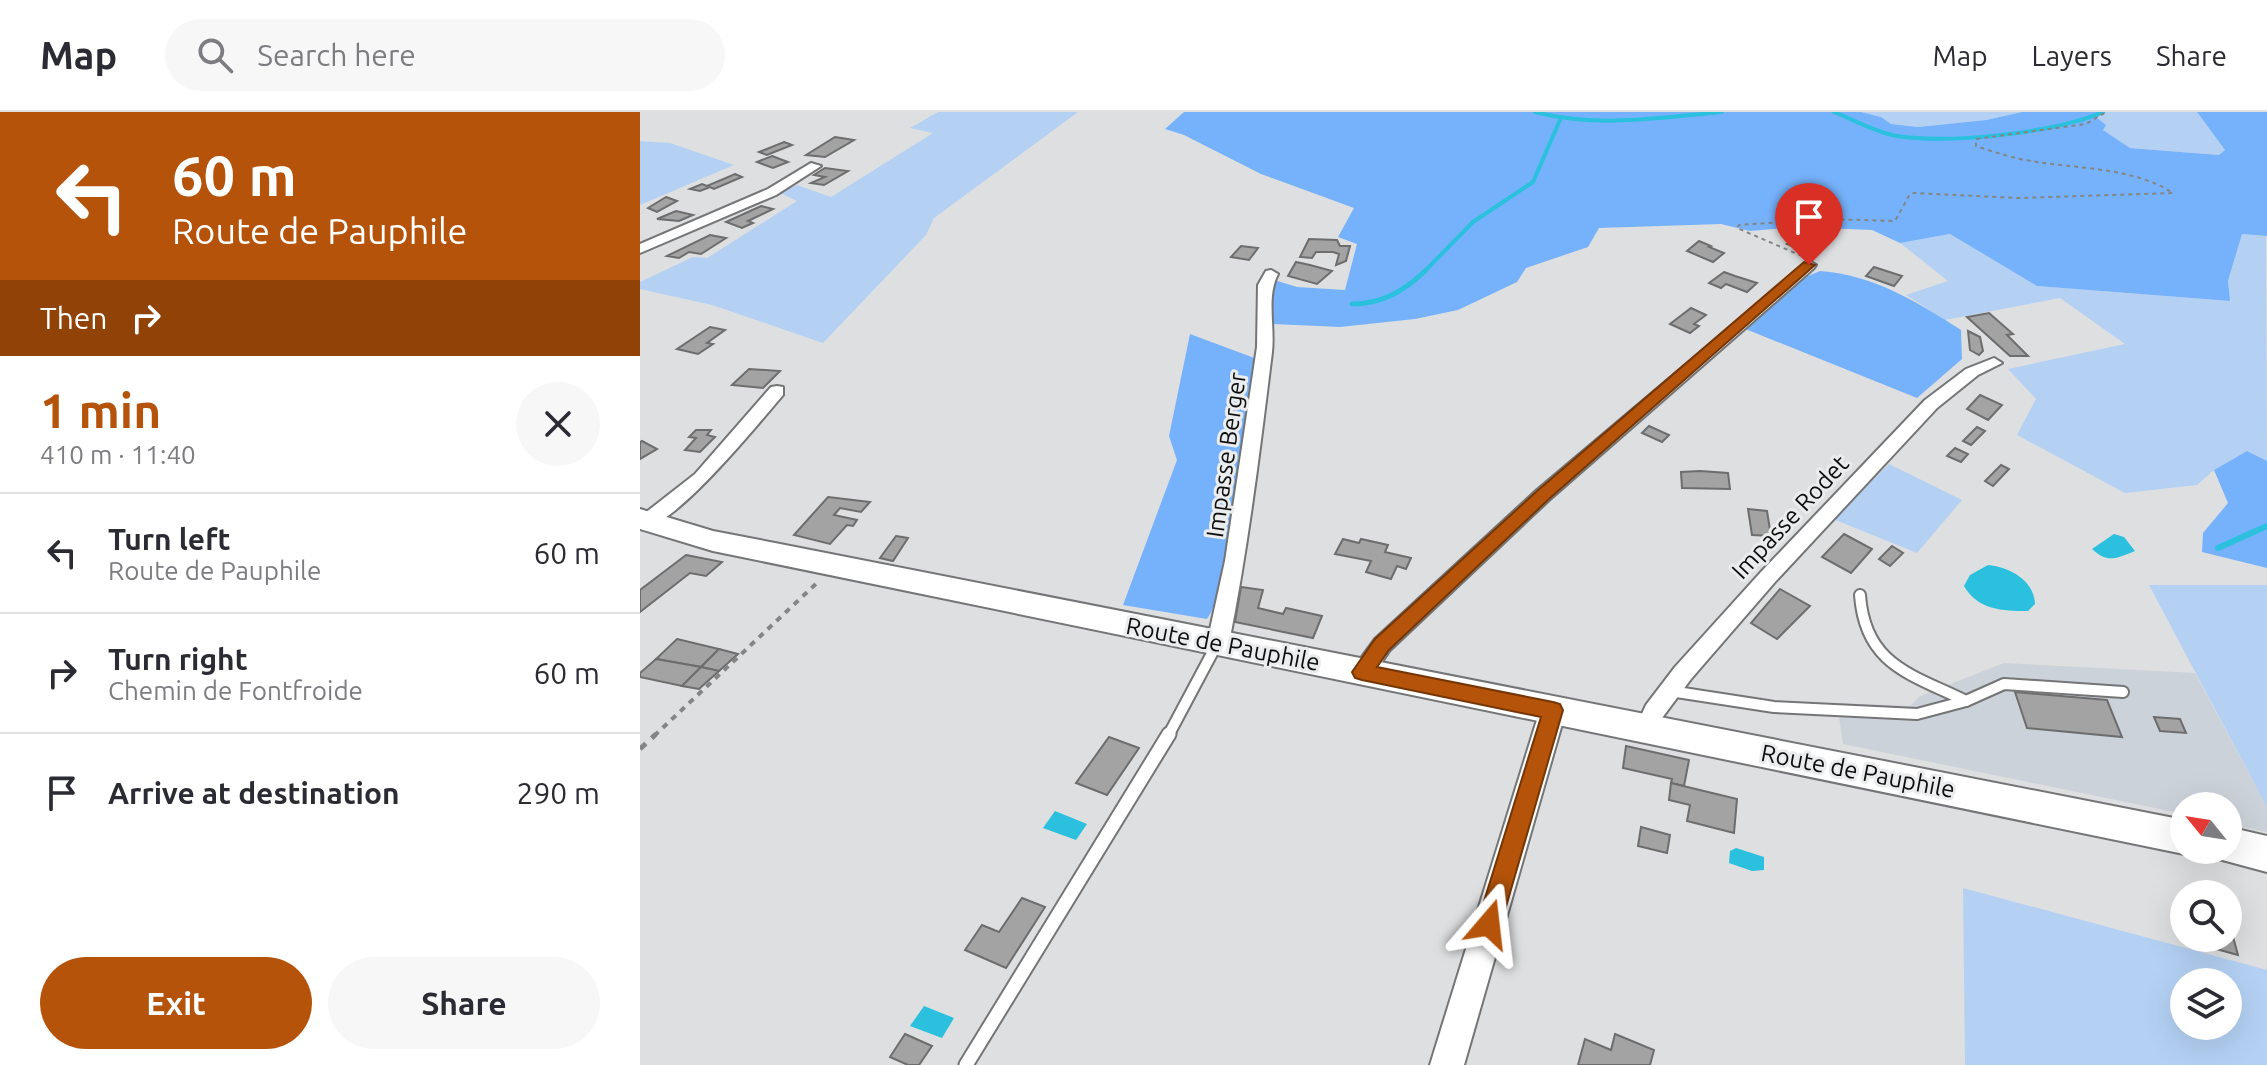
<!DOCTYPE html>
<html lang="en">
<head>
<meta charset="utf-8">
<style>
	body { margin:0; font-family:Ubuntu,sans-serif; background:#f7f7f7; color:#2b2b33; height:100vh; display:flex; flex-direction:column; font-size:30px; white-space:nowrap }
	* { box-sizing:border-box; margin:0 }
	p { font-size:26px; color:#7c7c81 }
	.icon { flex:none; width:44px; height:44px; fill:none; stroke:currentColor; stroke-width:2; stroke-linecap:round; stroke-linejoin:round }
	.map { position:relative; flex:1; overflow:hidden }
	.details { display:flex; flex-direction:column; background:#fff; width:640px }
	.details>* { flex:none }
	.guide { background:#b45309; color:#fff; overflow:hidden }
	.needle { width:52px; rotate:300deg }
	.fabs { position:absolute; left:1530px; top:680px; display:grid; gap:16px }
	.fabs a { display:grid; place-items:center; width:72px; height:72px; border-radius:50%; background:#fff; box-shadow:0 8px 32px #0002; font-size:40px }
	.pin { position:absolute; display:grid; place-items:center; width:68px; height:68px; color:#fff; margin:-82px -34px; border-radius:50% 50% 50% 0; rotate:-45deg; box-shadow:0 0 8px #0007 }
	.pin .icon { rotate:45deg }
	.me { position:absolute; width:88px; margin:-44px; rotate:17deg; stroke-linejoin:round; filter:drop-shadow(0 0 6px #0008) }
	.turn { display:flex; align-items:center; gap:28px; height:168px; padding:0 40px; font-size:36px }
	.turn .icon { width:104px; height:104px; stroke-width:2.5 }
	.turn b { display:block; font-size:56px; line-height:68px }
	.then { display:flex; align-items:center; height:76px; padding:0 40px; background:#0003; gap:16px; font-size:30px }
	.round { display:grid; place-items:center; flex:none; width:84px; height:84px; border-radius:42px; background:#f7f7f7 }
	.summary { display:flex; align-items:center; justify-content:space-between; height:136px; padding:0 40px }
	h1 { font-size:48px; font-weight:700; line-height:60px; color:#b45309 }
	.button { display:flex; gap:16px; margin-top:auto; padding:16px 40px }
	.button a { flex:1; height:92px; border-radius:48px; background:#b45309; color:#fff; font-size:32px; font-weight:700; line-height:92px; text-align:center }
	.button a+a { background:#f7f7f7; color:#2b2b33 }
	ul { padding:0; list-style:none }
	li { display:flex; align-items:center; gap:24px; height:120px; padding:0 40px; border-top:2px solid #e1e1e2 }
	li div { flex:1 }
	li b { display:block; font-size:30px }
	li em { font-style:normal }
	header { display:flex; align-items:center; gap:48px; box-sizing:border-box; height:112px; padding:0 40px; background:#fff; border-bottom:2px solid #e1e1e2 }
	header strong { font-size:38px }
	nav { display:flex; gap:44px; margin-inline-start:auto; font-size:28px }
	.search { width:560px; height:72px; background:#f7f7f7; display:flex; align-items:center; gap:20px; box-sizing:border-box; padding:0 28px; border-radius:44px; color:#7c7c81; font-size:30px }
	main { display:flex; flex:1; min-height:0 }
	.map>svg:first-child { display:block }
</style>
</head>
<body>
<header>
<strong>Map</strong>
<div class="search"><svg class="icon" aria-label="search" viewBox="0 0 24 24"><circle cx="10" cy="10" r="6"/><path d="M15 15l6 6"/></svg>Search here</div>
<nav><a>Map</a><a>Layers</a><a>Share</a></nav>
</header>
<main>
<section class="details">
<div class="guide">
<div class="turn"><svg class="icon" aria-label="left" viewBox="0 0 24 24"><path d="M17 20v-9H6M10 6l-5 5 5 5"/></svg><div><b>60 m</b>Route de Pauphile</div></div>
<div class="then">Then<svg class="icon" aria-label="right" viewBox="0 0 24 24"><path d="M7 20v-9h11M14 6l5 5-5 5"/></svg></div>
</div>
<div class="summary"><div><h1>1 min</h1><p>410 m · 11:40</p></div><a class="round"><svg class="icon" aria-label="close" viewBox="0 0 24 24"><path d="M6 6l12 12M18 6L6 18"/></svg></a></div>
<ul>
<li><svg class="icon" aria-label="left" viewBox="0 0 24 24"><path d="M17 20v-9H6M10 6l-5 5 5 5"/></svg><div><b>Turn left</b><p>Route de Pauphile</p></div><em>60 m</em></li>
<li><svg class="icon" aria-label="right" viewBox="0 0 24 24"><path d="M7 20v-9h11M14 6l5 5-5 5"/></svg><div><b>Turn right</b><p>Chemin de Fontfroide</p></div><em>60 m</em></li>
<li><svg class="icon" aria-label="arrive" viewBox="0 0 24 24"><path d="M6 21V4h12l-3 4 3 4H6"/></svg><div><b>Arrive at destination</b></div><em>290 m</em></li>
</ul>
<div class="button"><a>Exit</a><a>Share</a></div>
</section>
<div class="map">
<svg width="1627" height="953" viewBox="0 0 1627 953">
	<rect width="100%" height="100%" fill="#dedfe0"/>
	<path fill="#ccd2d9" d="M 1364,551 L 1555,561 L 1627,695 L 1627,720 L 1588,712 L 1588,694 L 1544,694 L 1544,702 L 1203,632 L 1197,591 L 1270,594 L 1280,584 Z"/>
	<g fill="#b4d1f4" fill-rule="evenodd">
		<path d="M 298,0 L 438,0 L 294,106 L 286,123 L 183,231 L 72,193 L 0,177 L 0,170 L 53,145 L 67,146 L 157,89 L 140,81 L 157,73 L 191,85 L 293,21 L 270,16 Z"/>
		<path d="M 1221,0 L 1382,0 L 1346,8 L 1278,15 L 1251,12 L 1241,5 Z"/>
		<path d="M 1464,0 L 1557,0 L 1585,38 L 1579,43 L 1490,36 L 1463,18 L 1457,6 Z"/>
		<path d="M 0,29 L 30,31 L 94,53 L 0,93 Z"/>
		<path d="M 1310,122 L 1397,174 L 1589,189 L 1588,169 L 1602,122 L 1626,124 L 1627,349 L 1607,339 L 1574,358 L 1557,373 L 1485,381 L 1377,323 L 1396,287 L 1368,257 L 1485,232 L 1420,186 L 1305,208 L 1266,183 L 1308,169 L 1260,131 Z"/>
		<path d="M 1249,352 L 1322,388 L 1277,441 L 1193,407 Z"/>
		<path d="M 1509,473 L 1627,473 L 1627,695 Z"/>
		<path d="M 1323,776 L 1627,858 L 1627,953 L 1325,953 ZM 1544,870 L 1588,870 L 1588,914 L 1544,914 Z"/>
	</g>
	<g fill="#76b2fb">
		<path d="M 544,0 L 1221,0 L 1241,5 L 1251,12 L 1278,15 L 1346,8 L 1382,0 L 1464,0 L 1457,6 L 1466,13 L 1463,18 L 1490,36 L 1579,43 L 1585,38 L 1557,0 L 1627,0 L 1627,124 L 1602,122 L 1588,169 L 1590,189 L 1397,174 L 1310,122 L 1260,131 L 1232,118 L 1158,115 L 1110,119 L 1081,112 L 959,116 L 948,135 L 886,156 L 877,170 L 818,198 L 775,207 L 700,215 L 633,212 L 630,179 L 634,168 L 657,175 L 705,178 L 717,132 L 698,125 L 714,96 L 621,62 L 544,23 L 525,17 Z"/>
		<path d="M 1180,159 C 1234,163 1277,190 1321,218 L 1322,247 L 1277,286 L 1103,216 L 1163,166 Z"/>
		<path d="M 550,222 L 617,247 C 609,297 592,475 567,507 L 483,493 L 537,348 L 529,324 Z"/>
		<path d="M 1607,339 L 1627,349 L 1627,456 L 1562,440 L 1563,421 L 1588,391 L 1574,358 Z"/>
	</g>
	<g fill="#2ac0de">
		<path d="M 1474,422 L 1484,425 L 1495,439 C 1477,446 1468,452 1452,437 Z"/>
		<path d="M 1348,453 C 1369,455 1394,468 1395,492 L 1388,499 C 1362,499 1338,498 1324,474 L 1330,463 Z"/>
		<path d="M 415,699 L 447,712 L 436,728 L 403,716 Z"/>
		<path d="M 1096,736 L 1124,745 L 1124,758 L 1112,759 L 1089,751 L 1090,739 Z"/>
		<path d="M 284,894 L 314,906 L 302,926 L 270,914 Z"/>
	</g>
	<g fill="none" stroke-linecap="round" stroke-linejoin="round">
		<g stroke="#2ac0de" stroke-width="4">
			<path d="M 895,0 C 957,16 1019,6 1082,0"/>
			<path d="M 1194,0 C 1214,8 1235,20 1257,24 C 1310,32 1414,21 1463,0"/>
			<path d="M 783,161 L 833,110 L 893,70 L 920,8"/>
		</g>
		<path stroke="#2ac0de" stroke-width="5" d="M 712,192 C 742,192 764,179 785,159"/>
		<path stroke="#2ac0de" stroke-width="6" d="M 1578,436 L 1627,414"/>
	</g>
	<g fill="#a3a3a4" stroke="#6d6d6e" stroke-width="2">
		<path d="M 195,25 L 214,28 L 185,45 L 166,43 Z"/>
		<path d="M 144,30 L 152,33 L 127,43 L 119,40 Z"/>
		<path d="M 132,44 L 148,50 L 133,56 L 117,50 Z"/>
		<path d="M 185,56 L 208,59 L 184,73 L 171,71 L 185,65 L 174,63 Z"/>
		<path d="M 95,62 L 102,65 L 74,77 L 70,75 L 60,79 L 50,77 L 62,72 L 67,74 Z"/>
		<path d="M 26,85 L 37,89 L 17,100 L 8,96 Z"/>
		<path d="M 121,94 L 133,97 L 108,109 L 113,111 L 102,116 L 86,110 Z"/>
		<path d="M 36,99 L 53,103 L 39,109 L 17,107 Z"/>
		<path d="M 70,123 L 86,126 L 61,142 L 49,140 L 39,146 L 27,144 Z"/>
		<path d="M 1163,123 L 1179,129 L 1182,133 L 1167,141 L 1147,132 Z"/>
		<path d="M 669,127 L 697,128 L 700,134 L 710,134 L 706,149 L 696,153 L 699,142 L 693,140 L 676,140 L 672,146 L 660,145 Z"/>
		<path d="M 1059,129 L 1071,134 L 1069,135 L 1084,141 L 1073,150 L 1047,139 Z"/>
		<path d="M 601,134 L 618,136 L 609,148 L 591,145 Z"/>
		<path d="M 656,150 L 670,153 L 692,159 L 677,172 L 648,164 Z"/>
		<path d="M 1234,155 L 1262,164 L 1254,174 L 1226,164 Z"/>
		<path d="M 1084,160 L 1095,164 L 1117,171 L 1107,180 L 1086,172 L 1081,176 L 1069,171 Z"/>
		<path d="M 1051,196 L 1066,203 L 1054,212 L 1059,214 L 1050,221 L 1030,212 Z"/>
		<path d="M 1349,201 L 1373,222 L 1367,223 L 1388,244 L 1370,244 L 1327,205 Z"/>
		<path d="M 70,215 L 85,218 L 67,231 L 73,232 L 58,242 L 37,237 Z"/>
		<path d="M 1328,219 L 1340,225 L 1343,239 L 1339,243 L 1330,238 Z"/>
		<path d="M 109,257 L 140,259 L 123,276 L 92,273 Z"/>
		<path d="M 1340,283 L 1362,293 L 1348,308 L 1327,297 Z"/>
		<path d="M 1009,314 L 1029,323 L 1022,330 L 1002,321 Z"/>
		<path d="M 1337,315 L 1345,319 L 1331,333 L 1323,329 Z"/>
		<path d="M 56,318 L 71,318 L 67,323 L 75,325 L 60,340 L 45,338 L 56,326 L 49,325 Z"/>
		<path d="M 2,329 L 17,337 L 0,347 L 0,330 Z"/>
		<path d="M 1315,336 L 1328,342 L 1321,350 L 1307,344 Z"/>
		<path d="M 1361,353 L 1369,357 L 1353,374 L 1345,369 Z"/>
		<path d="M 1060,359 L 1088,361 L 1090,377 L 1042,376 L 1041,360 Z"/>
		<path d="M 188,385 L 230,390 L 221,400 L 200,396 L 194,403 L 217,408 L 213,414 L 207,413 L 190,432 L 154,423 Z"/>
		<path d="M 1108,397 L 1127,399 L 1131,424 L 1112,423 Z"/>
		<path d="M 1204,422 L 1232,437 L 1211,461 L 1182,445 Z"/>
		<path d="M 256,424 L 268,426 L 253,449 L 240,446 Z"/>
		<path d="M 703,427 L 719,431 L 721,427 L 748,433 L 745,440 L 771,446 L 766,457 L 757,454 L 751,467 L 726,460 L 731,449 L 695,442 Z"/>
		<path d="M 1252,434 L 1263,441 L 1250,454 L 1239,447 Z"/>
		<path d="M 46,443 L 82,450 L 66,464 L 50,461 L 0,500 L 0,478 Z"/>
		<path d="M 601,475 L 623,478 L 618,496 L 643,502 L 646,496 L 682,504 L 673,526 L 595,510 Z"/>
		<path d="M 1140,477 L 1170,494 L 1137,527 L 1111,511 Z"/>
		<path d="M 37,527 L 79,537 L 61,555 L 16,547 Z"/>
		<path d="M 79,537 L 98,542 L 79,559 L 61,555 Z"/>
		<path d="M 16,547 L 61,555 L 42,574 L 0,565 L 0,561 Z"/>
		<path d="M 61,555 L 79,559 L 59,577 L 42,574 Z"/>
		<path d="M 1375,580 L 1467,588 L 1482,625 L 1387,616 Z"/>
		<path d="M 1514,605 L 1540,607 L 1546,621 L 1520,619 Z"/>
		<path d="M 469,625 L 499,636 L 467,683 L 436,671 Z"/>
		<path d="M 986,634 L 1049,648 L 1044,674 L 1031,671 L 1032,667 L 983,656 Z"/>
		<path d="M 1031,671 L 1097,687 L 1094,721 L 1047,709 L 1050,693 L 1029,688 Z"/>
		<path d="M 1001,715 L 1030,723 L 1027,741 L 998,734 Z"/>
		<path d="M 382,786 L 405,795 L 366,856 L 325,838 L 342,813 L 359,820 Z"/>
		<path d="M 1588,820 L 1592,821 L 1598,843 L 1558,832 L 1557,826 L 1588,826 Z"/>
		<path d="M 265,922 L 292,934 L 279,953 L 268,953 L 250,945 Z"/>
		<path d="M 975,922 L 1014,938 L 1010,953 L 938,953 L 945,927 L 971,938 Z"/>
	</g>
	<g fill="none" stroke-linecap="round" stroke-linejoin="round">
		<g stroke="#747576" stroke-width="14">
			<g id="service-far1">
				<path d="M 1220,483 C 1225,553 1271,562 1326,589"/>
				<path d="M 1030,579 L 1134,595 L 1277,602 L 1326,589 L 1364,572 L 1483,580"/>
				<path d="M 528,624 L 577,532"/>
			</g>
		</g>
		<g stroke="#747576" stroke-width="17">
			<path id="service" d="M 326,953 L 529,622"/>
		</g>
		<g stroke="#747576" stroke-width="4">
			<g id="minor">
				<path d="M 171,51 L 181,54 L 136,83 L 0,141 L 0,132 L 128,77 Z"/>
				<path d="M 1169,149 L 1176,153 L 1174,156 L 909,388 L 749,539 C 740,552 732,572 714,566 L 711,560 L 735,527 L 897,378 Z"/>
				<path d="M 631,158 L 638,162 C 626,185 635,215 632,240 C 620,338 608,435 589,531 L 585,537 L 578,539 L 571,537 L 567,531 L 585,449 L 617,235 L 618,173 L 626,159 Z"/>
				<path d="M 1354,246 L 1362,251 L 1338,263 L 1297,296 L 1135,470 L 1051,567 L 1022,606 L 1014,624 L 1006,627 L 998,624 L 995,617 L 1006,593 L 1035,555 L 1121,460 L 1285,288 L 1326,257 Z"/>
				<path d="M 137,274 L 143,275 L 143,283 C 122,307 29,423 0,415 L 0,405 L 55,362 L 131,275 Z"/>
			</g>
		</g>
		<g stroke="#747576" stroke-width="4">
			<path id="tertiary" d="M 913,587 L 922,590 L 926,598 L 824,953 L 790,953 L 900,598 L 904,590 Z"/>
		</g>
		<g stroke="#747576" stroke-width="4">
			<g id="primary">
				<path d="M 0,397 L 73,419 L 135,431 L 1544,708 L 1544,738 L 1555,738 L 1544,742 L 73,439 L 0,417 Z"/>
				<path d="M 1588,715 L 1627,724 L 1627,760 L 1575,746 L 1572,738 L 1588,738 Z"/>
			</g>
		</g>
		<path stroke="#848586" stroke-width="2" stroke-dasharray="4 4" stroke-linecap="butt" d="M 1162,144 L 1097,116 L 1099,113 L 1187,107 L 1255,109 L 1270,82 L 1274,81 L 1378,86 L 1533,81 C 1493,55 1437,57 1391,49 C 1372,46 1354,40 1336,34 L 1336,27 L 1446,12 L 1466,0"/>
		<path stroke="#848586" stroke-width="4" stroke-dasharray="6 6" stroke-linecap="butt" d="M 14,624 L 179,469"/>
		<path stroke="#848586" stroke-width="5" stroke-dasharray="8 8" stroke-linecap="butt" d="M 0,637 L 16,622"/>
		<use href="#service-far1" stroke="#fff" stroke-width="10"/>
		<use href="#service" stroke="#fff" stroke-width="13"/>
		<use href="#minor" fill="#fff" fill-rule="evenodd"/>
		<use href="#tertiary" fill="#fff" fill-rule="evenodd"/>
		<use href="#primary" fill="#fff" fill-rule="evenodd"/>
	</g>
	<path fill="#b45309" stroke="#753606" stroke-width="2" d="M 1164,150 L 1175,153 L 909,387 L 749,538 L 737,555 L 913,590 L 920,592 L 923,598 L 861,812 L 858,820 L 849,824 L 841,820 L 837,812 L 901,605 L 722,568 L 715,566 L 712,560 L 735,527 L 897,379 Z"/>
	<g text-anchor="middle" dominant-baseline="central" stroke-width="6" stroke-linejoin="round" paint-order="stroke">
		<g font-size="24" fill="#0d0e0e" stroke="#ebeced">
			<text transform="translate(586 343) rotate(-82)">Impasse Berger</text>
			<text transform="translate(1150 405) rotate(-47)">Impasse Rodet</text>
			<text transform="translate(583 532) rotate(11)">Route de Pauphile</text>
			<text transform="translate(1218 659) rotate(11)">Route de Pauphile</text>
		</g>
	</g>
</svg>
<div class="fabs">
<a><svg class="needle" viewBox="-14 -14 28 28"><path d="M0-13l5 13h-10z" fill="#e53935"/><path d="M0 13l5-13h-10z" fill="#7c7c81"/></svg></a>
<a><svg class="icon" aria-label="search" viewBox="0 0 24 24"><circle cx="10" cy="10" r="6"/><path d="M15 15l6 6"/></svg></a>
<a><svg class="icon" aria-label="layers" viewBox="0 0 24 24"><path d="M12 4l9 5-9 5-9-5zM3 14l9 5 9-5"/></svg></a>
</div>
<div class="pin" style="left:1169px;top:153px;background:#d93025"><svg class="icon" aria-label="arrive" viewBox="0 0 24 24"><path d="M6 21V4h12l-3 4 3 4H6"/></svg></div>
<svg class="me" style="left:849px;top:812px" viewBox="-20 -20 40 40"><path d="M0-17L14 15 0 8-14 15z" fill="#b45309" stroke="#fff" stroke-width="4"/></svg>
</div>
</main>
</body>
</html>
